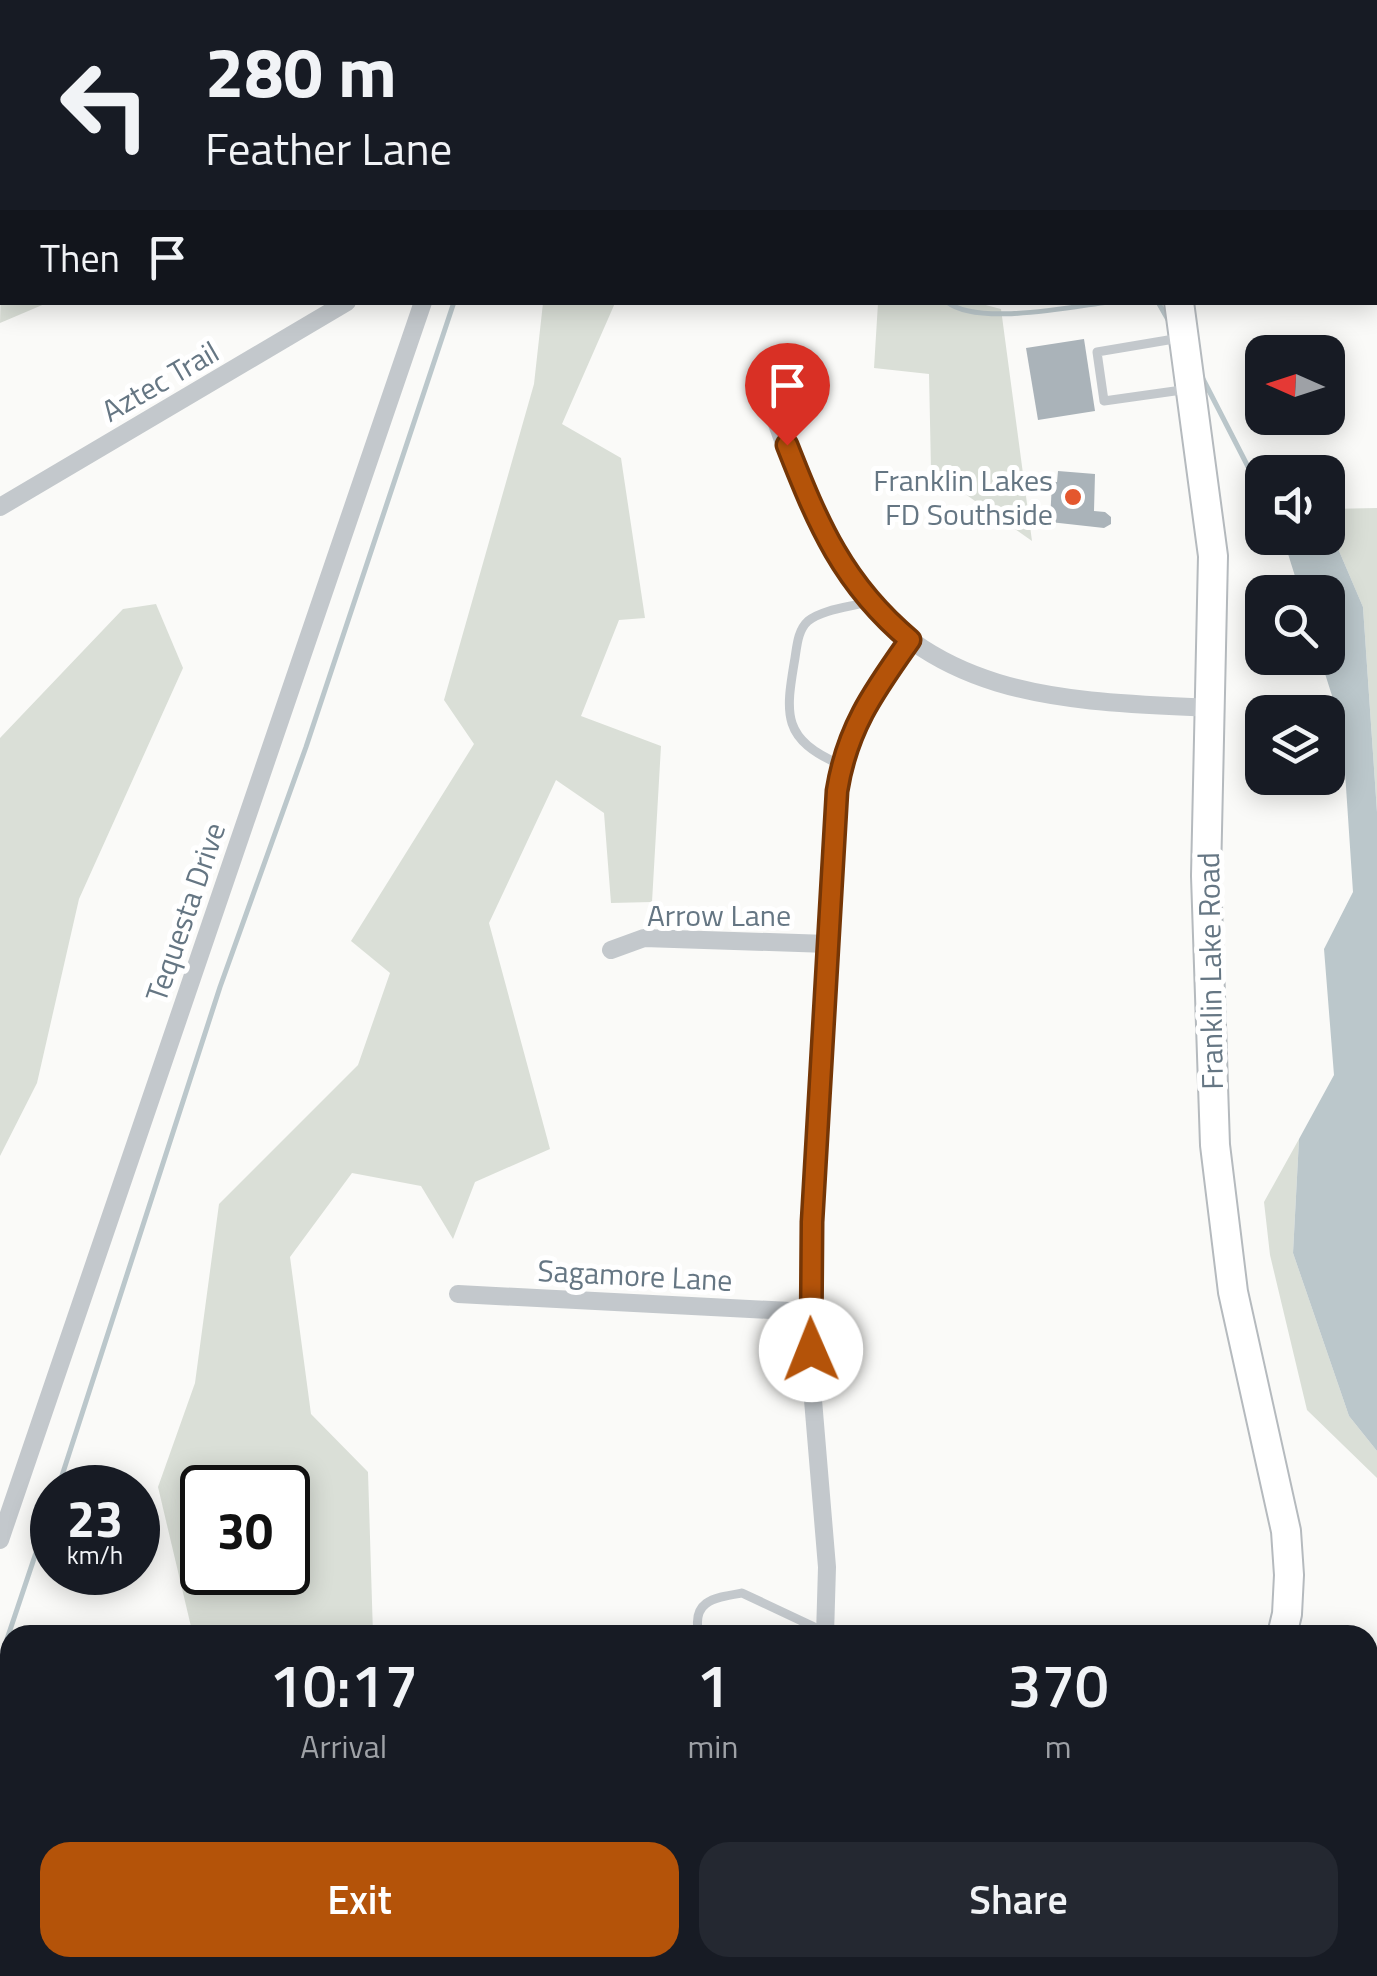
<!DOCTYPE html>
<html lang="en">
<head>
<meta charset="utf-8">
<style>
	body { margin:0; font-family:"Titillium Web",sans-serif; background:#242831; color:#f1f3f6; height:100vh; display:flex; flex-direction:column; font-size:38px; white-space:nowrap }
	* { box-sizing:border-box; margin:0 }
	p { font-size:32px; color:#9ea1a6 }
	.icon { flex:none; width:55px; height:55px; fill:none; stroke:currentColor; stroke-width:2; stroke-linecap:round; stroke-linejoin:round }
	.map { position:relative; flex:1; overflow:hidden }
	.details { position:absolute; left:0px; top:1625px; width:1378px; height:352px; display:flex; flex-direction:column; background:#171b24; border-radius:30px 30px 0 0; box-shadow:0 5px 25px #0003 }
	.details>* { flex:none }
	.top-card { position:absolute; left:0px; top:0px; width:1378px; height:305px; box-shadow:0 5px 25px #0003; background:#171b24; color:#f1f3f6; overflow:hidden }
	.needle { width:65px; rotate:273deg }
	.buttons { position:absolute; left:1245px; top:335px; display:grid; gap:20px }
	.buttons a { display:grid; place-items:center; width:100px; height:100px; border-radius:20px; background:#171b24; box-shadow:0 5px 25px #0003; font-size:50px }
	.speed { position:absolute; left:30px; top:1465px; display:flex; gap:20px; font-size:50px; font-weight:700; text-align:center }
	.speed>* { display:grid; place-content:center; width:130px; height:130px; border-radius:50%; background:#171b24; box-shadow:0 5px 25px #0003; line-height:1 }
	.speed small { font-size:25px; font-weight:400 }
	.speed .limit { border:5px solid #111; border-radius:15px; background:#fff; color:#111 }
	.pin { position:absolute; display:grid; place-items:center; width:85px; height:85px; color:#fff; margin:-102px -42px; border-radius:50% 50% 50% 0; rotate:-45deg; box-shadow:0 0 10px #0007 }
	.pin .icon { rotate:45deg }
	.me { position:absolute; width:110px; margin:-55px; rotate:359deg; stroke-linejoin:round; filter:drop-shadow(0 0 8px #0008) }
	.turn { display:flex; align-items:center; gap:35px; height:210px; padding:0 40px; font-size:45px }
	.turn .icon { width:130px; height:130px; stroke-width:2.5 }
	.turn b { display:block; font-size:70px; line-height:85px }
	.then { display:flex; align-items:center; height:95px; padding:0 40px; background:#0003; gap:20px; font-size:38px }
	.eta { display:flex; justify-content:space-evenly; align-items:center; height:170px; text-align:center }
	.eta b { font-size:60px; font-weight:600; line-height:70px }
	.cta { display:flex; gap:20px; margin-top:auto; padding:20px 40px }
	.cta a { flex:1; height:115px; border-radius:30px; background:#b45309; color:#fff; font-size:40px; font-weight:600; line-height:115px; text-align:center }
	.cta a+a { background:#242831; color:#f1f3f6 }
	.map>svg:first-child { display:block }
</style>
</head>
<body>
<div class="map">
<svg width="1377" height="1976" viewBox="0 0 1377 1976">
	<rect width="100%" height="100%" fill="#fafaf8"/>
	<path fill="#e8e9e9" d="M 784,0 L 1110,0 L 1111,2 L 786,2 Z"/>
	<g fill="#dadfd7" fill-rule="evenodd">
		<path d="M 1162,0 L 1377,0 L 1377,108 L 1375,2 Z"/>
		<path d="M 2,245 L 2,302 L 47,303 L 0,323 Z"/>
		<path d="M 543,303 L 615,303 L 562,424 L 621,458 L 645,618 L 619,620 L 581,716 L 661,746 L 652,902 L 611,903 L 604,813 L 556,780 L 489,923 L 550,1149 L 475,1182 L 453,1239 L 421,1186 L 352,1173 L 290,1257 L 311,1414 L 368,1472 L 373,1635 L 193,1635 L 158,1487 L 195,1383 L 219,1204 L 358,1065 L 390,973 L 351,941 L 474,744 L 444,700 L 534,384 ZM 202,1488 L 288,1488 L 288,1572 L 202,1572 Z"/>
		<path d="M 878,303 L 978,303 L 1001,309 L 1032,541 L 931,470 L 929,374 L 874,368 Z"/>
		<path d="M 1377,508 L 1377,812 L 1363,607 L 1328,525 L 1328,509 Z"/>
		<path d="M 156,604 L 183,668 L 79,899 L 37,1083 L 0,1156 L 0,738 L 123,609 Z"/>
		<path d="M 1299,1139 L 1293,1253 L 1349,1416 L 1377,1451 L 1377,1478 L 1307,1410 L 1270,1255 L 1264,1202 Z"/>
		<path d="M 10,1857 L 10,1920 L 0,1934 L 0,1862 Z"/>
		<path d="M 1368,1931 L 1377,1933 L 1377,1976 L 1269,1976 L 1275,1968 L 1368,1968 Z"/>
		<path d="M 232,1968 L 313,1968 L 322,1976 L 255,1976 L 251,1971 Z"/>
		<path d="M 457,1968 L 541,1968 L 532,1970 L 530,1976 L 450,1976 Z"/>
		<path d="M 589,1968 L 655,1968 L 658,1976 L 597,1976 Z"/>
	</g>
	<path fill="#bbc7cb" d="M 1328,525 L 1363,607 L 1377,812 L 1377,1451 L 1349,1416 L 1293,1253 L 1299,1139 L 1334,1075 L 1324,949 L 1353,892 L 1342,727 L 1320,658 L 1328,658 L 1328,592 L 1300,592 L 1283,538 L 1328,538 Z"/>
	<g fill="none" stroke-linecap="round" stroke-linejoin="round">
		<g stroke="#bbc7cb" stroke-width="5">
			<path d="M 463,0 L 463,2"/>
			<path d="M 760,0 L 761,2"/>
			<path d="M 947,302 C 978,326 1070,307 1108,302"/>
			<path d="M 1158,302 L 1171,325"/>
			<path d="M 1202,377 L 1262,494"/>
			<path d="M 58,1488 L 220,987 L 306,747 L 454,302"/>
			<path d="M 3,1651 L 52,1505"/>
		</g>
	</g>
	<g fill="#aab3b9">
		<path d="M 1084,339 L 1095,411 L 1038,420 L 1026,348 Z"/>
		<path d="M 1058,471 L 1095,474 L 1094,511 L 1105,512 L 1111,517 L 1111,524 L 1104,528 L 1050,522 L 1052,482 L 1057,482 Z"/>
	</g>
	<g fill="none" stroke-linecap="round" stroke-linejoin="round">
		<g stroke="#b3babf" stroke-width="30">
			<g id="secondary">
				<path d="M 93,2 L 97,0"/>
				<path d="M 0,58 L 2,56"/>
			</g>
		</g>
		<g stroke="#b5babe" stroke-width="32">
			<g id="primary">
				<path d="M 1128,0 L 1128,2"/>
				<path d="M 1179,302 L 1213,556 L 1206,876 L 1215,1145 L 1233,1292 L 1286,1531 L 1289,1575 L 1287,1614 L 1282,1635"/>
				<path d="M 1129,1976 L 1133,1968"/>
			</g>
		</g>
		<g stroke="#c3c8cc" stroke-width="9">
			<path d="M 657,0 L 658,2"/>
			<path d="M 699,0 L 700,2"/>
			<path d="M 807,0 L 808,2"/>
			<path d="M 991,0 L 991,2"/>
			<path d="M 1094,0 L 1095,2"/>
			<path d="M 1180,338 L 1097,352 L 1104,401 L 1189,389"/>
			<path d="M 841,765 C 782,739 785,716 795,658 C 797,645 798,630 808,621 C 823,609 851,607 868,602"/>
			<path d="M 699,1635 C 691,1601 713,1598 742,1593 L 825,1632"/>
		</g>
		<g stroke="#c3c8cc" stroke-width="18">
			<path d="M 416,0 L 418,2"/>
			<path d="M 1375,190 L 1377,189"/>
			<path d="M 762,384 C 786,445 806,513 842,567 C 931,701 1067,701 1211,708"/>
			<path d="M 0,507 L 347,302"/>
			<path d="M 611,950 L 644,938 L 828,944"/>
			<path d="M 458,1294 L 810,1312"/>
			<path d="M 0,1540 L 423,302"/>
			<path d="M 825,1635 L 827,1567 L 812,1388 L 810,1312 L 812,1222 L 837,791 C 847,728 874,691 910,640"/>
			<path d="M 0,1690 L 10,1697"/>
			<path d="M 154,1968 L 156,1976"/>
			<path d="M 786,1976 L 810,1968"/>
		</g>
		<use href="#secondary" stroke="#fff" stroke-width="25"/>
		<use href="#primary" stroke="#fff" stroke-width="28"/>
	</g>
	<g fill="none" stroke-linecap="round" stroke-linejoin="round">
		<g stroke="#753606" stroke-width="25">
			<path id="route" d="M 787,445 C 818,524 843,584 910,640 C 874,691 847,728 837,791 L 812,1222 L 811,1350"/>
		</g>
		<use href="#route" stroke="#b45309" stroke-width="18"/>
	</g>
	<circle fill="#e4572e" stroke="#fff" stroke-width="4" cx="1073" cy="497" r="10"/>
	<g text-anchor="middle" dominant-baseline="central" stroke-width="10" stroke-linejoin="round" paint-order="stroke">
		<g font-size="30" fill="#657683" stroke="#fff">
			<text transform="translate(160 381) rotate(-30)">Aztec Trail</text>
			<text transform="translate(185 912) rotate(-71)">Tequesta Drive</text>
			<text x="719" y="915">Arrow Lane</text>
			<text transform="translate(1210 971) rotate(-91)">Franklin Lake Road</text>
			<text transform="translate(635 1275) rotate(3)">Sagamore Lane</text>
		</g>
		<g font-size="30" fill="#657683" stroke="#fff" text-anchor="end">
			<text x="1053" y="480">Franklin Lakes<tspan x="1053" dy="34">FD Southside</tspan></text>
		</g>
	</g>
</svg>
<div class="buttons">
<a><svg class="needle" viewBox="-14 -14 28 28"><path d="M0-13l5 13h-10z" fill="#e53935"/><path d="M0 13l5-13h-10z" fill="#9ea1a6"/></svg></a>
<a><svg class="icon" aria-label="sound" viewBox="0 0 24 24"><path d="M4 9h4l5-4v14l-5-4H4zM17 9q2 3 0 6"/></svg></a>
<a><svg class="icon" aria-label="search" viewBox="0 0 24 24"><circle cx="10" cy="10" r="6"/><path d="M15 15l6 6"/></svg></a>
<a><svg class="icon" aria-label="layers" viewBox="0 0 24 24"><path d="M12 4l9 5-9 5-9-5zM3 14l9 5 9-5"/></svg></a>
</div>
<div class="speed"><div>23<small>km/h</small></div><div class="limit">30</div></div>
<div class="pin" style="left:787px;top:445px;background:#d93025"><svg class="icon" aria-label="arrive" viewBox="0 0 24 24"><path d="M6 21V4h12l-3 4 3 4H6"/></svg></div>
<svg class="me" style="left:811px;top:1350px" viewBox="-20 -20 40 40"><circle r="19" fill="#fff"/><path d="M0-13L10 11 0 6-10 11z" fill="#b45309"/></svg>
<div class="top-card">
<div class="turn"><svg class="icon" aria-label="left" viewBox="0 0 24 24"><path d="M17 20v-9H6M10 6l-5 5 5 5"/></svg><div><b>280 m</b>Feather Lane</div></div>
<div class="then">Then<svg class="icon" aria-label="arrive" viewBox="0 0 24 24"><path d="M6 21V4h12l-3 4 3 4H6"/></svg></div>
</div>
<section class="details">
<div class="eta">
<div><b>10:17</b><p>Arrival</p></div>
<div><b>1</b><p>min</p></div>
<div><b>370</b><p>m</p></div>
</div>
<div class="cta"><a>Exit</a><a>Share</a></div>
</section>
</div>
</body>
</html>
